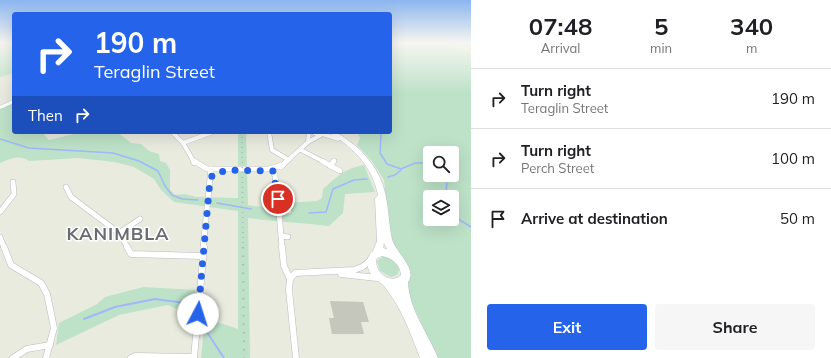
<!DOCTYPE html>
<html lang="en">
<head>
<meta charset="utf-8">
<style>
	body { margin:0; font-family:Mulish,sans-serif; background:#f6f6f6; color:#202124; height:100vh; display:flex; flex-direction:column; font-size:15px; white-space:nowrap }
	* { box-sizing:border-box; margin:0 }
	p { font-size:13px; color:#757577 }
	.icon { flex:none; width:22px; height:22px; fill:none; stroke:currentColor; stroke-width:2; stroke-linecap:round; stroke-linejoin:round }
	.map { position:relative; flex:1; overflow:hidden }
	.details { display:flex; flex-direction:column; background:#fff; width:360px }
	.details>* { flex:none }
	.top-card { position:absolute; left:12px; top:12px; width:380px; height:122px; border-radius:4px; box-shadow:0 4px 16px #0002; background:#2563eb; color:#fff; overflow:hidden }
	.controls { position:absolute; left:423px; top:146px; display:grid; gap:8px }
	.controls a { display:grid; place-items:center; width:36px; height:36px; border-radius:4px; background:#fff; box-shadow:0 4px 16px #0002; font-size:20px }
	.pin { position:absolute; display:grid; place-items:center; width:34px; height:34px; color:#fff; margin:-17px; border:2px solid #fff; border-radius:50%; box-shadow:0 1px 4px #0007 }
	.me { position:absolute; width:44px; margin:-22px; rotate:5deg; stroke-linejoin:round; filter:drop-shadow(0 0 3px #0008) }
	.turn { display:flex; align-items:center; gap:14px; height:84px; padding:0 16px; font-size:18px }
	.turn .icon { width:52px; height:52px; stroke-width:2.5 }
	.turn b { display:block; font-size:28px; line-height:34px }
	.then { display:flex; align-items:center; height:38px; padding:0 16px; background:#0003; gap:8px; font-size:15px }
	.eta { display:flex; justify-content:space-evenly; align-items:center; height:68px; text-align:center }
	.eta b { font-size:24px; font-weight:700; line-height:28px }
	.cta { display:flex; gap:8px; margin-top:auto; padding:8px 16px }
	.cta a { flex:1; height:46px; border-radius:4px; background:#2563eb; color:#fff; font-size:16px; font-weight:700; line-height:46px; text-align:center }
	.cta a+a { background:#f6f6f6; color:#202124 }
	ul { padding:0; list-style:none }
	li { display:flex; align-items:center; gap:12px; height:60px; padding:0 16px; border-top:1px solid #e0e0e0 }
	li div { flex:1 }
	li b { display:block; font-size:15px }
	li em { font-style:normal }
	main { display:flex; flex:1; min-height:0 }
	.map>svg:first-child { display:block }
</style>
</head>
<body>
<main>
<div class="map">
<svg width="471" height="358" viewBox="0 0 471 358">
	<rect width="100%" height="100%" fill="#eaebdf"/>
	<g fill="#bde2c8" fill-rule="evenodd">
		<path d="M 0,43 L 14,43 L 14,73 L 0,77 Z"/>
		<path d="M 390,43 L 471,43 L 471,358 L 437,358 L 406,290 L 407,281 L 391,246 L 384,180 L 371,160 L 357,145 L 360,138 L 357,132 L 390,132 ZM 430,153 L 452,153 L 452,175 L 430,175 ZM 430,197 L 452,197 L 452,219 L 430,219 Z"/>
		<path d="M 14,100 L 14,132 L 42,132 L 49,140 L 82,132 L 117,132 L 131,143 L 141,144 L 149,151 L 159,154 L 160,161 L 166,163 L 170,170 L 170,190 L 175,195 L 185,194 L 196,197 L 238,198 L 238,132 L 246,132 L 248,205 L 276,209 L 284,203 L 317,201 L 322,198 L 323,189 C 338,176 344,169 364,165 L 375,192 L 345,194 L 343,213 L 329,226 C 302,223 275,222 248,218 L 250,358 L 201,358 L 205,318 L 238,329 L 238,211 L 174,202 L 161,190 L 154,179 L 134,167 L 114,162 L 78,158 L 29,161 C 19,154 10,159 0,163 L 0,106 Z"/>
		<path d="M 383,256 C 393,257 403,266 397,275 L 391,277 L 380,271 L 377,261 Z"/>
		<path d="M 143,287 L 196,290 L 193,317 L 168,305 L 119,315 L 56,345 L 59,323 L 97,304 L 105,297 Z"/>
	</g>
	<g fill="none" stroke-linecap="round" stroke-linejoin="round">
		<g stroke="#a0b8fa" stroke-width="1.5">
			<path d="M 384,132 L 381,133 L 380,153 L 387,164 L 401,169 L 415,163 L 430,163"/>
			<path d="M 0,139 L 29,148 L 113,153 L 139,161 L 158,171 L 165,186 L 172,195 L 182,199 L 198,200"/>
			<path d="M 445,175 L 447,179 L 446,197"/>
			<path d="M 388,177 L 395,175 L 401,170"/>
			<path d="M 217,203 L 251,209"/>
			<path d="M 309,213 L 326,212 L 333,189 L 354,180 L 367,179"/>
			<path d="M 452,215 L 471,227"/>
		</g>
		<g stroke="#a0b8fa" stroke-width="2">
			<path d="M 84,319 L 115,307 L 155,299 L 185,303 L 193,313"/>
			<path d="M 201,323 L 224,358"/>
		</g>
	</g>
	<path fill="#c5c6bc" d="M 330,301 L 363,302 L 369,322 L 361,322 L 364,334 L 332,334 L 329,318 L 334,318 Z"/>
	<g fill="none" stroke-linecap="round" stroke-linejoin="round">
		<g stroke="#babbc1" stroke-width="5">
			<g id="minor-far2">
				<path d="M 172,132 L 183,143 L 194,162"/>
				<path d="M 269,132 L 272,150 L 289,160"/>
				<path d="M 308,142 L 309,132"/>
				<path d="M 183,143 L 213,132"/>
				<path d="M 301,150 L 324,162"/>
				<path d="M 193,161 L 195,162"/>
				<path d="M 286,162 L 308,142 L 321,135"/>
				<path d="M 333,162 L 334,161"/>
			</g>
		</g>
		<g stroke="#babbc1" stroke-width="6">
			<g id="minor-far1">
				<path d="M 193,161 L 194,163"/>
				<path d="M 194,161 L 207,169 L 269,169 L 282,165"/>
				<path d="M 322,161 L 340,171"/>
				<path d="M 330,166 L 334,161"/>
				<path d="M 281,167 L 287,161"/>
				<path d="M 271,169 L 275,175 L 279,211 L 289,211"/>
				<path d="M 66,187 L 71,197 L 119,233 L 128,248"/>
				<path d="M 279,211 L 282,248"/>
				<path d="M 0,212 L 14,194 L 13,182"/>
				<path d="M 119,233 L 140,219"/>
				<path d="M 281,236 L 288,237"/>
				<path d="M 0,237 L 4,248"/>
				<path d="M 203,248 L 211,169"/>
			</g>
		</g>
		<g stroke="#babbc1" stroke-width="7">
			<g id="minor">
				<path d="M 4,247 L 11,265 L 41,283 L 47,294 L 54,328 L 46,358"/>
				<path d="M 127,247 L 131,254 L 202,256"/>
				<path d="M 282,247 L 284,266 L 290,279"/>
				<path d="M 341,274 L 377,278"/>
				<path d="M 13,358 L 27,349 L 50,345"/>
				<path d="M 131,358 L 135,356 L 194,357"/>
				<path d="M 194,358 L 204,247"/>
				<path d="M 296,358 L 289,290 L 290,279 L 295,273 L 354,270 L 362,267 L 371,260"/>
			</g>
		</g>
		<g stroke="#babbc1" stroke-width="0.5">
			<path id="tertiary" d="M 13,100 L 14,100 L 14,103 L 0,109 L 0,106 Z"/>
		</g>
		<g stroke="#bcbdc5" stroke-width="1">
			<path id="secondary" d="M 308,132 L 328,132 L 329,134 L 332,135 L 329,132 C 339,132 345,138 353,144 C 372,159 384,179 387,203 C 389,215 389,227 392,239 C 395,252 418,269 408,282 C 409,310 428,333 438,358 L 420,358 C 414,342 406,321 398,307 C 394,300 389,292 384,286 C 377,279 372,280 368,268 C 366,261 368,255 373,251 L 377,241 L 375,198 L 378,195 C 373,171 360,154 340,140 L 338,141 L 322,136 L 318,137 ZM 384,243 L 387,249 L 383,248 ZM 382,256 C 392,258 400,264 401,275 C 391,285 376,273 376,261 L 377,258 Z"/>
		</g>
		<g stroke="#e5e95b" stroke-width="1">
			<path id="primary" d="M 446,43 L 452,43 L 471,50 L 471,52 Z"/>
		</g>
		<use href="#minor-far2" stroke="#fff" stroke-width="4"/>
		<use href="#minor-far1" stroke="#fff" stroke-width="5"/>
		<use href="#minor" stroke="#fff" stroke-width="6"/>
		<use href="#tertiary" fill="#fff" fill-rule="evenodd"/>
		<use href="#secondary" fill="#fff" fill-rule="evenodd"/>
		<use href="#primary" fill="#eefaa5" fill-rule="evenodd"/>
		<path stroke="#b5b5b6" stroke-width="1.5" stroke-dasharray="1 4" stroke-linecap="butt" d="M 242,132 L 243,248"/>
		<path stroke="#b5b5b6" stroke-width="2" stroke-dasharray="1.5 7" stroke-linecap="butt" d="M 243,247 L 244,358"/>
	</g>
	<linearGradient id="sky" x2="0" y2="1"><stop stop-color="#8bb6ef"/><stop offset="0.46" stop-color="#f6f6f1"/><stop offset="1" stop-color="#f6f6f1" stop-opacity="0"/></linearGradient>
	<rect width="471" height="93" fill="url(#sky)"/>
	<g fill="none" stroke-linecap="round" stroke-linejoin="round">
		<path stroke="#2563eb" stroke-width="7" stroke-dasharray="0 12.6" d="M 198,314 L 210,180 L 213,174 L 228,170 L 273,171 L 278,199"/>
	</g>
	<g text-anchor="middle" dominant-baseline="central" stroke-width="3" stroke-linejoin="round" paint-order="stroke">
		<g font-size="18" font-weight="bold" letter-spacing="1" fill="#696b72" stroke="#fff">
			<text x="118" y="233">KANIMBLA</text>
		</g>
	</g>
</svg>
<div class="controls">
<a><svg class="icon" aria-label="search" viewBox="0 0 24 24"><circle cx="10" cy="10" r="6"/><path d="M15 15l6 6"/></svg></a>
<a><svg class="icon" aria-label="layers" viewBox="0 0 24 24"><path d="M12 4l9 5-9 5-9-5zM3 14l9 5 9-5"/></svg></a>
</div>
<div class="pin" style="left:278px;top:199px;background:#d93025"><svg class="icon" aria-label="arrive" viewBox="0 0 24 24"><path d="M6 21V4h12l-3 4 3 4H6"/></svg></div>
<svg class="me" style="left:198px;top:314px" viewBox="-20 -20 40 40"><circle r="19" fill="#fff"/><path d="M0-13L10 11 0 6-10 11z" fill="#2563eb"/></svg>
<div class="top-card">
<div class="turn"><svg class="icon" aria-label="right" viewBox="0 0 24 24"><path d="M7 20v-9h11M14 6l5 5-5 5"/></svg><div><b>190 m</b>Teraglin Street</div></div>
<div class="then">Then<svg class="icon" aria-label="right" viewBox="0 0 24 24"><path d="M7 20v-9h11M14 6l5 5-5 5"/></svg></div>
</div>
</div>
<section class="details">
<div class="eta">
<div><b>07:48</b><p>Arrival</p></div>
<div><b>5</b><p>min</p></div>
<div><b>340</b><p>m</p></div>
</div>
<ul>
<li><svg class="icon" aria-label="right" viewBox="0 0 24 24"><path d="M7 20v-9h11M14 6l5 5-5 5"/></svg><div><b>Turn right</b><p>Teraglin Street</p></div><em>190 m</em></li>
<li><svg class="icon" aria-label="right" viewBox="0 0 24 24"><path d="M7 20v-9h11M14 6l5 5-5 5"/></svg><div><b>Turn right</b><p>Perch Street</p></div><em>100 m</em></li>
<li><svg class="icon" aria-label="arrive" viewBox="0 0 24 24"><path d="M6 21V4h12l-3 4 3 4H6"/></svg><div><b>Arrive at destination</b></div><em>50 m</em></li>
</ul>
<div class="cta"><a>Exit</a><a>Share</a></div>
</section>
</main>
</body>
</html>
